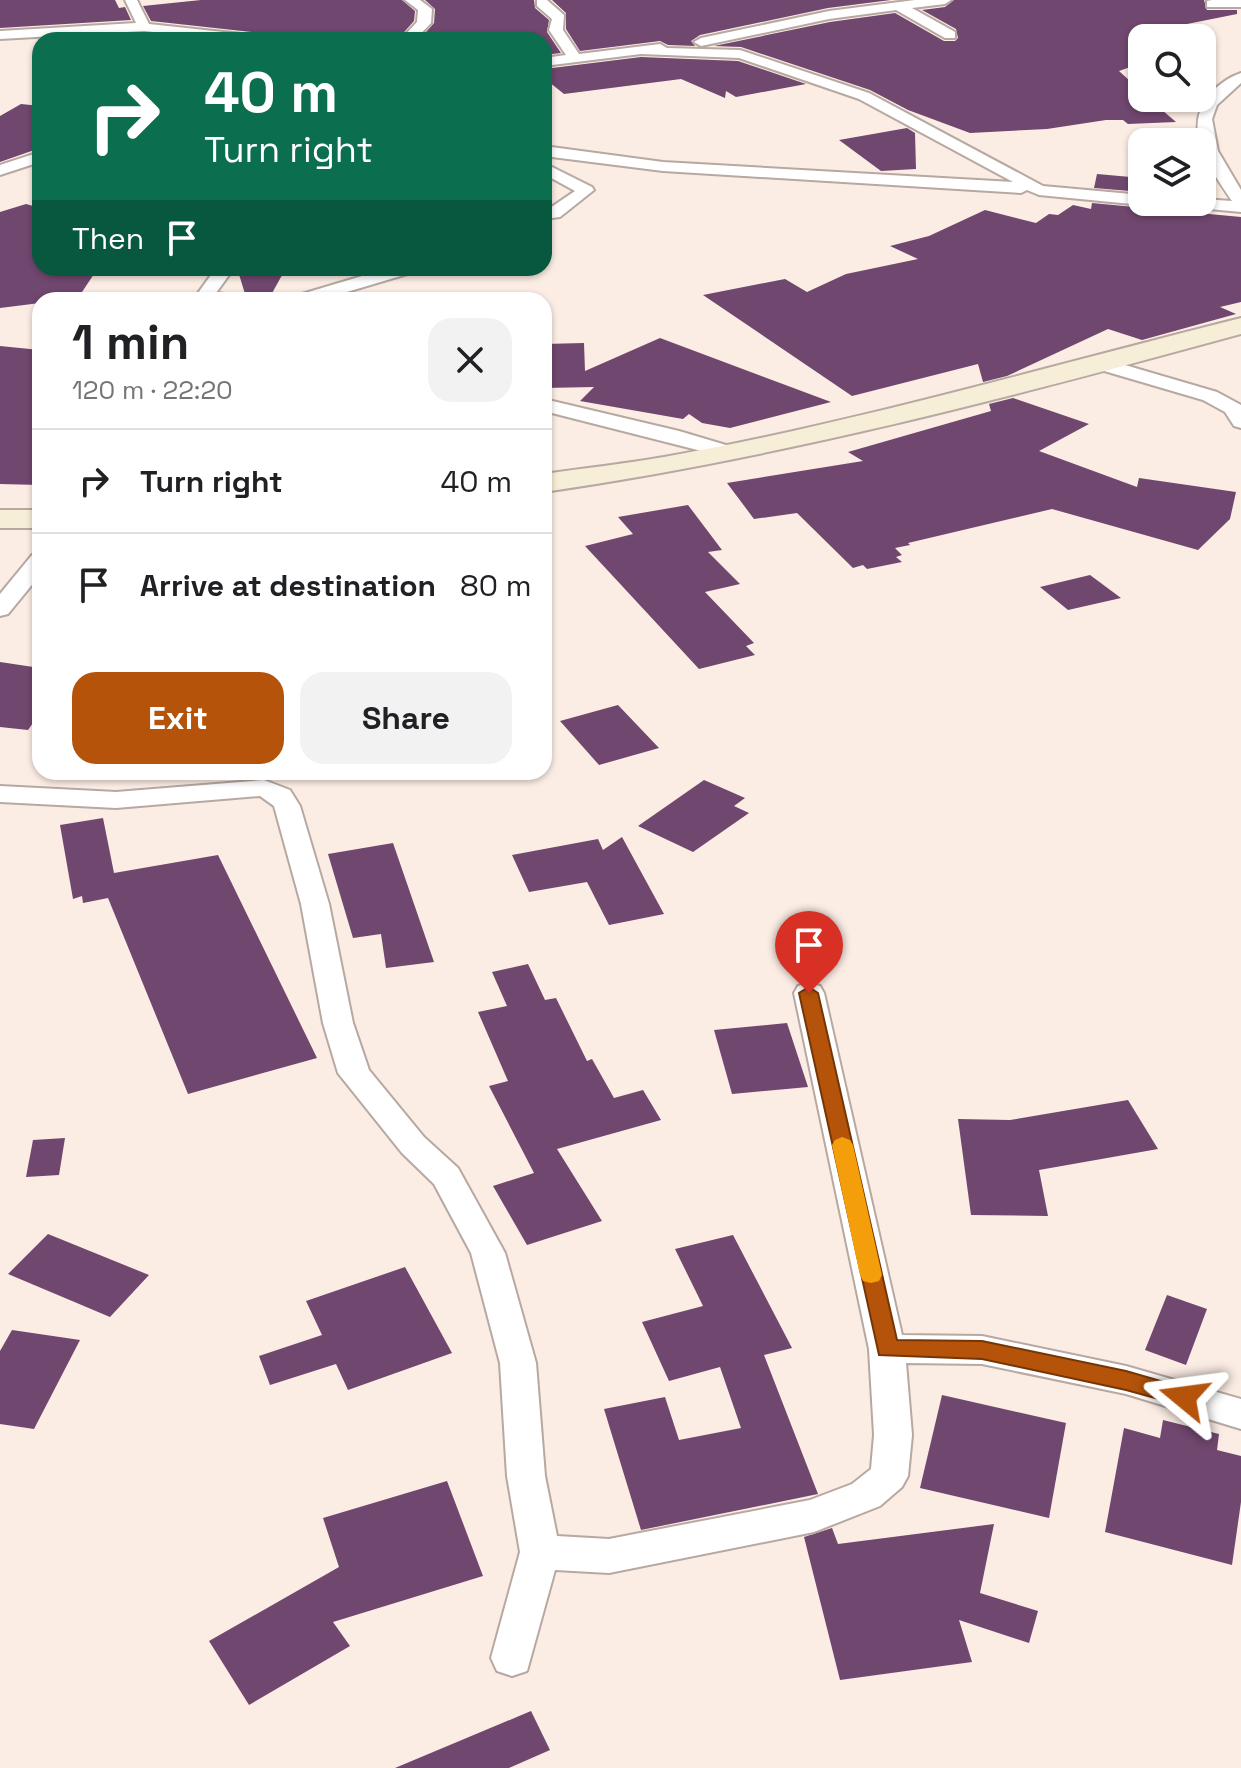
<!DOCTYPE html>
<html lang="en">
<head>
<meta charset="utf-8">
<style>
	body { margin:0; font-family:"Space Grotesk",sans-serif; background:#f2f2f2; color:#202124; height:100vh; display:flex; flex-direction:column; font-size:30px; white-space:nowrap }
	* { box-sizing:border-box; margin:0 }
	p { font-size:26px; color:#757577 }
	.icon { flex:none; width:44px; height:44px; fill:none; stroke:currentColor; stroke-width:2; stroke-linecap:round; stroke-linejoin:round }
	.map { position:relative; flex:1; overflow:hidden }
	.drawer { position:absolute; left:32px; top:292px; width:520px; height:488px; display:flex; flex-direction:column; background:#fff; border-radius:24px; box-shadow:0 2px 6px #0004 }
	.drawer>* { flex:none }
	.top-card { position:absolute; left:32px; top:32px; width:520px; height:244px; border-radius:24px; box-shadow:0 2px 6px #0004; background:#0b6e4f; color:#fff; overflow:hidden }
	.tools { position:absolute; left:1128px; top:24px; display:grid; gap:16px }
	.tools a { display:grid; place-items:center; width:88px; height:88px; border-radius:16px; background:#fff; box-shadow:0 2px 6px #0004; font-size:40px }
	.pin { position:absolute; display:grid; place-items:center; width:68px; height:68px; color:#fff; margin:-82px -34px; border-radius:50% 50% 50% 0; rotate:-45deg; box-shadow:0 0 8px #0007 }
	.pin .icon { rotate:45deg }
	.me { position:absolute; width:88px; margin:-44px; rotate:286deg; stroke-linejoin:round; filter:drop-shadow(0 0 6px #0008) }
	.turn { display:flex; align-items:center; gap:28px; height:168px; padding:0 40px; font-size:36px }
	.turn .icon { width:104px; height:104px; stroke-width:2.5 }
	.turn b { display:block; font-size:56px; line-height:68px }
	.then { display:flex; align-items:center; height:76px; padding:0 40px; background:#0003; gap:16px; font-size:30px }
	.round { display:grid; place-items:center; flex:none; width:84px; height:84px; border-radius:24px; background:#f2f2f2 }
	.headline { display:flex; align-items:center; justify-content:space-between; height:136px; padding:0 40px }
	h1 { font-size:48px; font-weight:800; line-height:60px }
	.cta { display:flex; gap:16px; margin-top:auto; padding:16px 40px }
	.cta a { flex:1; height:92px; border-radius:24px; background:#b45309; color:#fff; font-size:32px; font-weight:800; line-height:92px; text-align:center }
	.cta a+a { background:#f2f2f2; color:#202124 }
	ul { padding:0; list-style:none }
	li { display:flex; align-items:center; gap:24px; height:104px; padding:0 40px; border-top:2px solid #e0e0e0 }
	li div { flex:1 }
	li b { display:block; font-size:30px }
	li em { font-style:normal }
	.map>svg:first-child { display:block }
</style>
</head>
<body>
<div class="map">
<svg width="1241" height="1768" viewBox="0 0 1241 1768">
	<rect width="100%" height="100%" fill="#fbece4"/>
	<g fill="#70476f">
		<path d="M 0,0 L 115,0 L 119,8 L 125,7 L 131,20 L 0,28 Z"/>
		<path d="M 201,0 L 402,0 L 415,11 L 414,21 L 397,40 L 271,40 L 261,33 L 151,21 L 143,6 Z"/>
		<path d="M 425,0 L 534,0 L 535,8 L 549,20 L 547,32 L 561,53 L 544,55 L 544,40 L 419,40 L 434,23 L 435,9 Z"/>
		<path d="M 552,0 L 891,0 L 828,8 L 700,35 L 691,41 L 695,46 L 668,45 L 660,41 L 580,51 L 566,29 L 566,13 Z"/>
		<path d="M 954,0 L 1204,0 L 1207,10 L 1237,10 L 1237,14 L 1187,24 L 1202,28 L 1162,38 L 1142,38 L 1142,63 L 1119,71 L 1142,92 L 1142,98 L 1148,98 L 1176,122 L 1128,124 L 1123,120 L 1106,120 L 1047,129 L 970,133 L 908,110 L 870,90 L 741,47 L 714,46 L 830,22 L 895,13 L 944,41 L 955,41 L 958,38 L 956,29 L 922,10 L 945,7 Z"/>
		<path d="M 144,34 L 198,40 L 36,40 Z"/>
		<path d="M 641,57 L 738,61 L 806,84 L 736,97 L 726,91 L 725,98 L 681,79 L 564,94 L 544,78 L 544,69 Z"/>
		<path d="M 21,104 L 40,106 L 40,148 L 0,162 L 0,116 Z"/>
		<path d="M 907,128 L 915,133 L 916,169 L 881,171 L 839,140 Z"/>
		<path d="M 1097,174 L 1142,178 L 1142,192 L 1094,188 Z"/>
		<path d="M 1092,203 L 1241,217 L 1241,302 L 1220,307 L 1236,314 L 1142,340 L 1108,329 L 1007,376 L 983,382 L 978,364 L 852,396 L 703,295 L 785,279 L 807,292 L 846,274 L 918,259 L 890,246 L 929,236 L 985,210 L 1036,223 L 1049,214 L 1058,215 L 1073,205 L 1091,209 Z"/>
		<path d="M 26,204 L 40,208 L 40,268 L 96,271 L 78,298 L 40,300 L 40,303 L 0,308 L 0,212 Z"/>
		<path d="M 237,268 L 286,268 L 271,295 L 246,297 Z"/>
		<path d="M 660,338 L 831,402 L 730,428 L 702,423 L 689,414 L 683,419 L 580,401 L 594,387 L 544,388 L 544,344 L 584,343 L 585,371 Z"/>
		<path d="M 0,346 L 40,350 L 40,485 L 0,484 Z"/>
		<path d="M 1013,398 L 1089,424 L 1039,451 L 1137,487 L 1139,478 L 1236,492 L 1230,519 L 1198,550 L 1052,509 L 908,543 L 910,545 L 895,548 L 902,555 L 896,557 L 902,562 L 867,569 L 863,565 L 853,568 L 797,513 L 754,519 L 727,483 L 863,461 L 848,452 L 991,411 L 989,404 Z"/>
		<path d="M 688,505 L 722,550 L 708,552 L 740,584 L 705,592 L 754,643 L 746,646 L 755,655 L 699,669 L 585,546 L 633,534 L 618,517 Z"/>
		<path d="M 1090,575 L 1121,598 L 1068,610 L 1040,587 Z"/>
		<path d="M 0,662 L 40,668 L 40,713 L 28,730 L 0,727 Z"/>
		<path d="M 618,705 L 659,748 L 599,765 L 560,721 Z"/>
		<path d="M 704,780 L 745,798 L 734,806 L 749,813 L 693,852 L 638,826 Z"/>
		<path d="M 103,818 L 114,873 L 218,855 L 317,1058 L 188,1094 L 108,898 L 83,903 L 82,896 L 73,899 L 60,825 Z"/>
		<path d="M 622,837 L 664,914 L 609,925 L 587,882 L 529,892 L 512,855 L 598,839 L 603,850 Z"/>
		<path d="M 393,843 L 434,962 L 386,968 L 381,934 L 353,938 L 328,854 Z"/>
		<path d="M 528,964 L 545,1000 L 556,998 L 587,1061 L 592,1059 L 614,1098 L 643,1090 L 661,1120 L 557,1149 L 602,1221 L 527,1245 L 493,1186 L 534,1173 L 489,1086 L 508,1081 L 478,1012 L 507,1006 L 492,972 Z"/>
		<path d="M 787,1023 L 808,1087 L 732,1094 L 714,1030 Z"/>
		<path d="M 1128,1100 L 1158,1149 L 1039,1170 L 1048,1216 L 971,1215 L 958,1119 L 1010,1120 Z"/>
		<path d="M 65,1138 L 59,1175 L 26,1177 L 33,1140 Z"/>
		<path d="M 48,1234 L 149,1275 L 110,1317 L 8,1274 Z"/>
		<path d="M 733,1235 L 792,1348 L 764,1355 L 818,1494 L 641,1530 L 604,1409 L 665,1397 L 679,1440 L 741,1428 L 720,1367 L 669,1381 L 642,1322 L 703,1306 L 675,1249 Z"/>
		<path d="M 405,1267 L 452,1353 L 348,1390 L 336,1364 L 270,1385 L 259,1356 L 322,1335 L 306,1301 Z"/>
		<path d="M 1167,1295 L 1207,1309 L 1186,1365 L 1145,1350 Z"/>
		<path d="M 12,1330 L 80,1340 L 34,1429 L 0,1424 L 0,1351 Z"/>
		<path d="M 942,1395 L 1066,1423 L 1049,1518 L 920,1488 Z"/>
		<path d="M 1163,1420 L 1219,1434 L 1217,1450 L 1241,1456 L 1241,1502 L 1232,1565 L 1105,1532 L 1124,1428 L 1160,1438 Z"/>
		<path d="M 447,1481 L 483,1576 L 333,1622 L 350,1646 L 249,1705 L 209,1641 L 339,1567 L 323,1518 Z"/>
		<path d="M 994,1524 L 980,1593 L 1038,1611 L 1029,1643 L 959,1620 L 972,1662 L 840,1680 L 804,1537 L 832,1528 L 838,1544 Z"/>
		<path d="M 531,1711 L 550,1750 L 509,1768 L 395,1768 Z"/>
	</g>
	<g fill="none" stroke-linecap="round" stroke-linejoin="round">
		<g stroke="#b7a8a1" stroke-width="4">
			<g id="street">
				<path d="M 125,0 L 137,0 L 149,24 L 261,36 L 268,40 L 225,40 L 144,31 L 0,39 L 0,31 L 136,23 Z"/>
				<path d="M 405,0 L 420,0 L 432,9 L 431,23 L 415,40 L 400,40 L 417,22 L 418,10 Z"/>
				<path d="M 537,0 L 547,0 L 564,15 L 563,30 L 579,54 L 660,44 L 667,48 L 740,50 L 869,93 L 1043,186 L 1142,195 L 1142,202 L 1149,202 L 1142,205 L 1039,195 L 1027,190 L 1021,193 L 663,171 L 544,156 L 544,146 L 663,162 L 1013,182 L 859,99 L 739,58 L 641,54 L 544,66 L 544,58 L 566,55 L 549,30 L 552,19 L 537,6 Z"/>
				<path d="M 915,0 L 951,0 L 945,4 L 912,8 L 955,32 L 955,38 L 945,38 L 896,10 L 829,19 L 701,46 L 694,42 L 701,38 L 829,11 Z"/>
				<path d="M 1212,0 L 1241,0 L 1241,7 L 1207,7 L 1207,1 Z"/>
				<path d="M 1241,73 L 1241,83 L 1217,105 L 1212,119 L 1218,151 L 1241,190 L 1241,212 L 1166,205 L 1164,202 L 1202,202 L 1202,199 L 1232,201 C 1211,169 1180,130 1210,94 C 1218,85 1229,77 1241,73 Z"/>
				<path d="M 40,152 L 40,162 L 0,175 L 0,165 Z"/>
				<path d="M 544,163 L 592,187 L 594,190 L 560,217 L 544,219 L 544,209 L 550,208 L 575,191 L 544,174 Z"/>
				<path d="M 216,268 L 234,268 L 216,293 L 241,296 L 244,300 L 193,300 Z"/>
				<path d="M 389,268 L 417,268 L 414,272 L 320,300 L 292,300 L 295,296 Z"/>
				<path d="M 1101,358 L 1217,392 L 1241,405 L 1241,428 L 1234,426 L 1225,412 L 1203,400 L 1094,368 L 1091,364 L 1094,360 Z"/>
				<path d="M 544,399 L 679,431 L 736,448 L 739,452 L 729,458 L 544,411 Z"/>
				<path d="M 40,553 L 40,575 L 8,614 L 0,616 L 0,594 L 32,555 Z"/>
				<path d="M 264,780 L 290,790 L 300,806 L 329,904 L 353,1023 L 369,1070 L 424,1137 L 458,1168 L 505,1253 L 536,1363 L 545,1476 L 557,1536 L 609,1539 L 810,1500 L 852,1484 L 871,1469 L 874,1435 L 869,1349 L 794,993 L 798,986 L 809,983 L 820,986 L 824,993 L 902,1335 L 982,1336 L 1126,1366 L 1241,1399 L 1241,1429 L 1126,1394 L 982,1364 L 906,1363 L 912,1435 L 908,1476 L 902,1487 L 880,1506 L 814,1532 L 609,1573 L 555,1570 L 527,1671 L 512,1676 L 497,1671 L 491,1658 L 520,1552 L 507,1476 L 500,1363 L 471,1253 L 434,1184 L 402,1153 L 338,1073 L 323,1023 L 301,904 L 274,806 L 260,796 L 116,808 L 0,802 L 0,786 L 116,792 Z"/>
			</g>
		</g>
		<g stroke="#b7a8a1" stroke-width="4">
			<g id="secondary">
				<path d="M 1241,318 L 1241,334 C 1011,397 780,458 544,492 L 544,474 C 584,468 624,464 664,457 C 859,422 1049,366 1241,318 Z"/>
				<rect x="0" y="510" width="40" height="18"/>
			</g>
		</g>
		<use href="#street" fill="#fff" fill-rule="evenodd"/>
		<use href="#secondary" fill="#f6eed7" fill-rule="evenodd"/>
	</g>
	<path fill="#b45309" stroke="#753606" stroke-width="2" d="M 809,987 L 818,993 L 897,1340 L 982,1341 L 1126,1371 L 1192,1390 L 1196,1397 L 1192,1403 L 1184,1406 L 1126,1390 L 982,1359 L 879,1355 L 799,993 Z"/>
	<path fill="#f59e0b" d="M 842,1137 L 850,1140 L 853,1145 L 882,1275 L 879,1281 L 871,1283 L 863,1281 L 860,1275 L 832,1145 L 835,1140 Z"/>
</svg>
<div class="tools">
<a><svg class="icon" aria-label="search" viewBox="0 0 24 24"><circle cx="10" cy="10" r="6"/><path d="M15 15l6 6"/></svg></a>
<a><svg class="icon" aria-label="layers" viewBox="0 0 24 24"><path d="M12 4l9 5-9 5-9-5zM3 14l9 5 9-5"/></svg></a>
</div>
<div class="pin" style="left:809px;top:993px;background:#d93025"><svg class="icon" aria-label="arrive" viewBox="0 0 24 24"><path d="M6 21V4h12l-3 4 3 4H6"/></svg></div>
<svg class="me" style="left:1184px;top:1397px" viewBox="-20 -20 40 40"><path d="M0-17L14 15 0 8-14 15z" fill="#b45309" stroke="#fff" stroke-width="4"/></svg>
<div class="top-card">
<div class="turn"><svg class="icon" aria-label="right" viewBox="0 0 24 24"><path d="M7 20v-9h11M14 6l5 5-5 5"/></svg><div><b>40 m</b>Turn right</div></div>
<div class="then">Then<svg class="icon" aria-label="arrive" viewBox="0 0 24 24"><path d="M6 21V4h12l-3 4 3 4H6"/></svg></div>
</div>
<section class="drawer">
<div class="headline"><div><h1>1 min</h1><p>120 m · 22:20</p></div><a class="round"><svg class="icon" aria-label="close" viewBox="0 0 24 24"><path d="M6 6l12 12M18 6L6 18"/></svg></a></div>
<ul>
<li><svg class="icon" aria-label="right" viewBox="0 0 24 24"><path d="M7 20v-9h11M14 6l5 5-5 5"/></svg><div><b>Turn right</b></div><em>40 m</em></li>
<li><svg class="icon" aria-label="arrive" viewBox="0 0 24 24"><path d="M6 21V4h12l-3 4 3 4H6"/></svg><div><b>Arrive at destination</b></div><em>80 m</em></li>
</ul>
<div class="cta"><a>Exit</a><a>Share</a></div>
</section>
</div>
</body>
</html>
